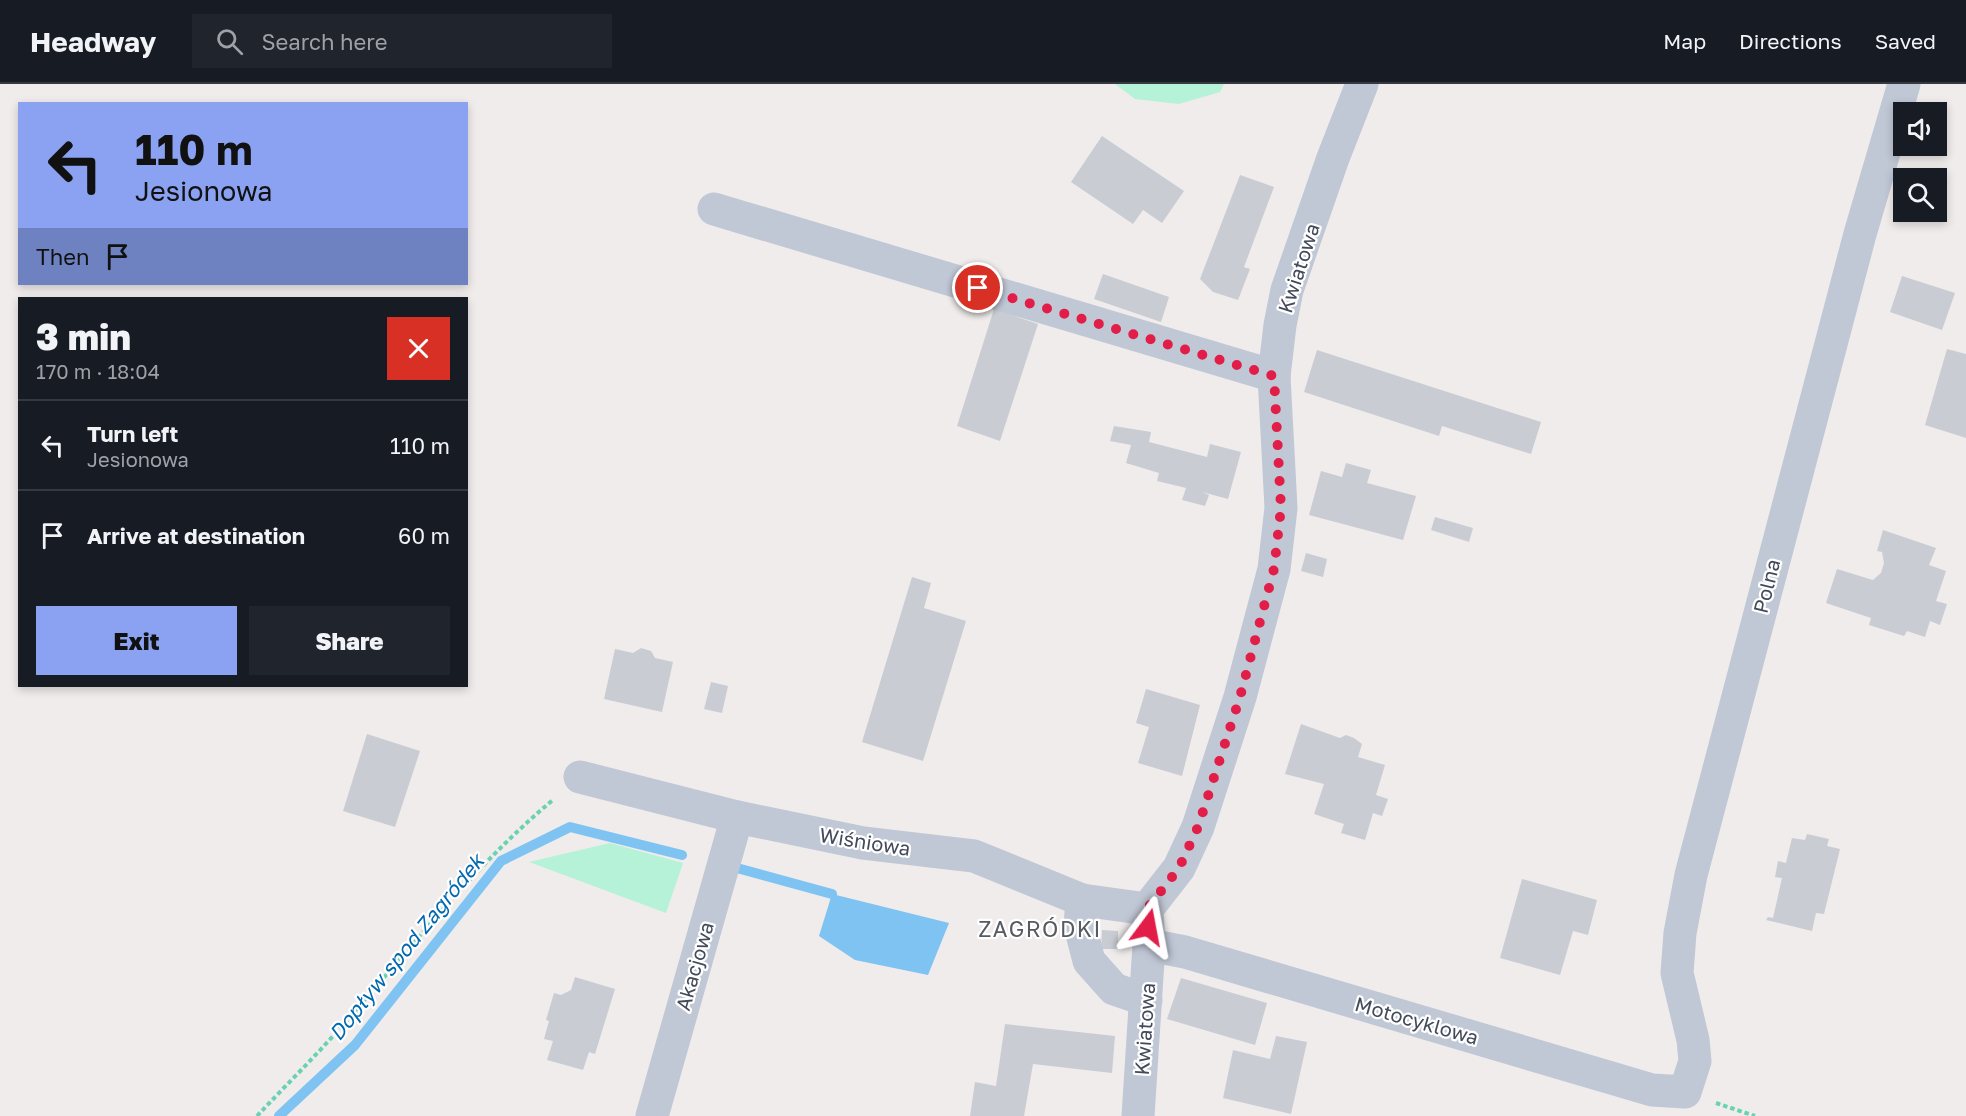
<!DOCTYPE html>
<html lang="en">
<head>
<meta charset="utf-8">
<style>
	body { margin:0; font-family:"Golos Text",sans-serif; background:#20242c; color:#f1f3f6; height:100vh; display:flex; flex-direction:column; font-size:22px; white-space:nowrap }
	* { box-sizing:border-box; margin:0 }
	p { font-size:20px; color:#9ea1a6 }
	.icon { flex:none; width:33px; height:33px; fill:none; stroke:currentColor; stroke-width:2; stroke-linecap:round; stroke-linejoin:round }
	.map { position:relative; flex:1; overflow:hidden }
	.details { position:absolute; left:18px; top:213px; width:450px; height:390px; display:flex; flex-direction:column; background:#171b24; border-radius:0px; box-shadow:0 3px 9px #0003 }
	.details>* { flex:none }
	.hud { position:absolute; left:18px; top:18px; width:450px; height:183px; border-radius:0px; box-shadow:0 3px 9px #0003; background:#8aa2f1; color:#111; overflow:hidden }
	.tools { position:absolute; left:1893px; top:18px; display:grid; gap:12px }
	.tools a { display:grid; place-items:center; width:54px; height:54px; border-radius:0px; background:#171b24; box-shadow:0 3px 9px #0003; font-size:30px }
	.pin { position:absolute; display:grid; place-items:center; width:51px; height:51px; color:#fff; margin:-26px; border:3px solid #fff; border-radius:50%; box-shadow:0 2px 6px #0007 }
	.me { position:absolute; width:66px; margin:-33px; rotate:13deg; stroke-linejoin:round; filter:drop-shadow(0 0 4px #0008) }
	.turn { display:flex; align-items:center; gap:21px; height:126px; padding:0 18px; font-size:27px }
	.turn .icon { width:78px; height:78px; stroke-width:2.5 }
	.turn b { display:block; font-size:42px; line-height:51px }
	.then { display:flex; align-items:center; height:57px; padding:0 18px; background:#0003; gap:12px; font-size:22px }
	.round { display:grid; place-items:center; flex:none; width:63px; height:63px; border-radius:0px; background:#20242c }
	.head { display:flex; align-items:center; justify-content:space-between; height:102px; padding:0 18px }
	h1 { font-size:36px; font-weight:800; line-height:45px }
	.action { display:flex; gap:12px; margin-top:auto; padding:12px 18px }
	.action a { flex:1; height:69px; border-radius:0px; background:#8aa2f1; color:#111; font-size:24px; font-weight:800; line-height:69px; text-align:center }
	.action a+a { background:#20242c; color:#f1f3f6 }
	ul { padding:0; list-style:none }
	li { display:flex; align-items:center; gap:18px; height:90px; padding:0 18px; border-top:2px solid #363941 }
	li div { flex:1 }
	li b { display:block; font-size:22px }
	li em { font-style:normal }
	header { display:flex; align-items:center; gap:36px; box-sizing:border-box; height:84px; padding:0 30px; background:#171b24; border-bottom:2px solid #363941 }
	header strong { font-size:28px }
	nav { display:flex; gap:33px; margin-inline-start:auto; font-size:21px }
	.search { width:420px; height:54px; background:#20242c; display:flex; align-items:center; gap:15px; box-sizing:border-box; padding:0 21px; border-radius:0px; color:#9ea1a6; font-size:22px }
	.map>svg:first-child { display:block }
</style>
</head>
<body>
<header>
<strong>Headway</strong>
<div class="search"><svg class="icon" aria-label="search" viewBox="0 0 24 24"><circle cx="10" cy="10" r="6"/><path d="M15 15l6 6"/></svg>Search here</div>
<nav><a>Map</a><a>Directions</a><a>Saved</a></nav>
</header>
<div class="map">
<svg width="1966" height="1032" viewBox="0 0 1966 1032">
	<rect width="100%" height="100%" fill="#efeceb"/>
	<g fill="#b5f2d8">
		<path d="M 1115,0 L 1224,0 L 1220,8 L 1179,20 L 1135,15 Z"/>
		<path d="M 610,759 L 683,779 L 666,829 L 529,778 Z"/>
	</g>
	<path fill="#7ec3f2" d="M 832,810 L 949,839 L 928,891 L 855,876 L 819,852 Z"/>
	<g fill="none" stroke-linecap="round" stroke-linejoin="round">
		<g stroke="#7ec3f2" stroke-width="10">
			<path d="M 737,784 L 832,810"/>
			<path d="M 279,1032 L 355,961 L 501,777 L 570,743 L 682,771"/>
		</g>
	</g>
	<g fill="#caccd4">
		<path d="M 1102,52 L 1184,107 L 1162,139 L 1143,126 L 1133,140 L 1071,98 Z"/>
		<path d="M 1240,91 L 1274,103 L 1244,183 L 1250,185 L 1238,216 L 1213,208 L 1200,195 Z"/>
		<path d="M 1103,190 L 1169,213 L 1161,238 L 1094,215 Z"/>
		<path d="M 1902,192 L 1955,209 L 1942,246 L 1890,228 Z"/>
		<path d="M 994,225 L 1038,240 L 1000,357 L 957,342 Z"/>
		<path d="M 1947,265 L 1966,270 L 1966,354 L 1925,341 Z"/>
		<path d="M 1317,266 L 1541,338 L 1531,370 L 1442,342 L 1439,352 L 1304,308 Z"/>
		<path d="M 1114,342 L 1151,348 L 1149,358 L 1207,373 L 1210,360 L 1241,368 L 1228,415 L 1202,408 L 1209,411 L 1205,422 L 1182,416 L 1186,404 L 1157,397 L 1159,389 L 1126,379 L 1131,361 L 1110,357 Z"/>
		<path d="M 1346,379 L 1371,386 L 1367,399 L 1416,412 L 1403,456 L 1309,431 L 1321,387 L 1342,393 Z"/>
		<path d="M 1435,433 L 1473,444 L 1469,458 L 1431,446 Z"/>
		<path d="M 1883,446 L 1936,464 L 1929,481 L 1946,487 L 1936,517 L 1947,520 L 1940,541 L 1930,537 L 1925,553 L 1907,547 L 1904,552 L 1869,541 L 1871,534 L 1826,519 L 1837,485 L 1873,496 L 1881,489 L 1884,479 L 1882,468 L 1877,467 Z"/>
		<path d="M 1306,469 L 1327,475 L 1323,493 L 1301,487 Z"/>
		<path d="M 912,493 L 931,499 L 924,524 L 966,537 L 923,677 L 862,658 Z"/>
		<path d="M 641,564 L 651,567 L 655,574 L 673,578 L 662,628 L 604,615 L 615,565 L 633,569 Z"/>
		<path d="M 711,598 L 728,602 L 722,629 L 704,625 Z"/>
		<path d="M 1146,605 L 1200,621 L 1182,692 L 1138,679 L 1149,643 L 1136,639 Z"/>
		<path d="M 1301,640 L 1340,654 L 1346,651 L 1354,654 L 1362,660 L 1358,673 L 1385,681 L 1376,711 L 1388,715 L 1382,732 L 1373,729 L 1365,756 L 1341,749 L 1344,740 L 1314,730 L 1324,700 L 1285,690 Z"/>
		<path d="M 367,650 L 420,667 L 395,743 L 343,727 Z"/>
		<path d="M 1807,750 L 1829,755 L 1827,762 L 1840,765 L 1824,830 L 1816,829 L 1812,847 L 1766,836 L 1768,833 L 1773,834 L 1782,794 L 1775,793 L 1778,777 L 1786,779 L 1792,754 L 1805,756 Z"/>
		<path d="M 1522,795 L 1597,816 L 1588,851 L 1573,847 L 1560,891 L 1500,874 Z"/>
		<path d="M 1102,846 L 1118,847 L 1118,865 L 1101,865 Z"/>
		<path d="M 575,893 L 615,905 L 595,970 L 589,968 L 583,986 L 547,976 L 553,957 L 544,955 L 549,937 L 546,936 L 554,909 L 561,911 L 571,906 Z"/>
		<path d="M 1181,894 L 1267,919 L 1255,961 L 1167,935 Z"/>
		<path d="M 1005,940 L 1115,952 L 1112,989 L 1033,980 L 1024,1032 L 970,1032 L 975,998 L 996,1002 Z"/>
		<path d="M 1276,952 L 1307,958 L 1291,1030 L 1223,1014 L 1233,966 L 1270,975 Z"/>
	</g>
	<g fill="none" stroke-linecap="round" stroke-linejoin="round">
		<g stroke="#6ad2b4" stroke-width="4" stroke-dasharray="4.5 3" stroke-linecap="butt">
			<path d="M 1716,1019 L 1755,1032"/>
			<path d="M 257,1032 C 287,1000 319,969 348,935 C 415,859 476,780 554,715"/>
		</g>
		<g stroke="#c0c7d5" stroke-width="33">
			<path d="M 714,125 L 1274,292"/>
			<path d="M 580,693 L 737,733 L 863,759 L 974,772 L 1082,816 L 1147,825"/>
			<path d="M 1082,816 L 1080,842 L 1089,877 L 1114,905 L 1146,916"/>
			<path d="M 1149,861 L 1185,868 L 1652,1006 L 1685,1008 L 1695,977 L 1693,956 L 1677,889 L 1680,849 L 1691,791 L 1860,150 L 1904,0"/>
			<path d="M 652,1032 L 737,733"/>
			<path d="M 1138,1032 L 1149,861 L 1147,825 L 1179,784 L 1198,743 L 1240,613 L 1274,485 L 1281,424 L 1274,292 L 1280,241 L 1287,206 L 1333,74 L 1362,0"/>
		</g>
	</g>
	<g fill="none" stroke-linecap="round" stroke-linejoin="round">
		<path stroke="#e11d48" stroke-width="10" stroke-dasharray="0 18" d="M 978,204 L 1274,292 L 1281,424 L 1274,485 L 1240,613 L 1198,743 L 1179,784 L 1147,825 L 1148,843"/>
	</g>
	<g text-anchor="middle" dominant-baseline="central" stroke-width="4.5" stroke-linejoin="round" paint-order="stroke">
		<g font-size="20" fill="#434a5a" stroke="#fff">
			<text transform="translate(1298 184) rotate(-72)">Kwiatowa</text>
			<text transform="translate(1766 502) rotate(-76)">Polna</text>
			<text transform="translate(865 757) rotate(9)">Wiśniowa</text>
			<text transform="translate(694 882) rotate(-74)">Akacjowa</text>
			<text transform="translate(1417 936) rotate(16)">Motocyklowa</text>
			<text transform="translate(1144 945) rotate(-86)">Kwiatowa</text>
		</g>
		<g font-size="21" font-style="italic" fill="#0168af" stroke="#fff">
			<text transform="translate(406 863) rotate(-51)">Dopływ spod Zagródek</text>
		</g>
		<g font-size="22" letter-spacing="1.5" fill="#585a61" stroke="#fff">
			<text x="1040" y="844">ZAGRÓDKI</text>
		</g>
	</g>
</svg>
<div class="tools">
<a><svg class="icon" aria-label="sound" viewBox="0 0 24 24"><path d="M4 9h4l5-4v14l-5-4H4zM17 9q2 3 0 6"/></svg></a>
<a><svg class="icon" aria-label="search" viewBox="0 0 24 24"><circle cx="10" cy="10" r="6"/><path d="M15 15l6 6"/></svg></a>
</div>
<div class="pin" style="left:978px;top:204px;background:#d93025"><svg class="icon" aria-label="arrive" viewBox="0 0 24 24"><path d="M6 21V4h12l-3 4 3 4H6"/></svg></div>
<svg class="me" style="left:1148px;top:843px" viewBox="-20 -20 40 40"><path d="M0-17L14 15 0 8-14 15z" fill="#e11d48" stroke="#fff" stroke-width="4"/></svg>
<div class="hud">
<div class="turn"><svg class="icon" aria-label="left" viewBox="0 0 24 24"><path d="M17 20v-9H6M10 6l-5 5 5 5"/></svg><div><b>110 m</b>Jesionowa</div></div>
<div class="then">Then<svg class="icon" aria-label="arrive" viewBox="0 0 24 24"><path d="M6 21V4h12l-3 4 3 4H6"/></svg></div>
</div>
<section class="details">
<div class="head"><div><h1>3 min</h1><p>170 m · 18:04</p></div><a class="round" style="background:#d93025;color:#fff"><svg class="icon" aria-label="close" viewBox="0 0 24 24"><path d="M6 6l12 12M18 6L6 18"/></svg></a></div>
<ul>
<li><svg class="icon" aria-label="left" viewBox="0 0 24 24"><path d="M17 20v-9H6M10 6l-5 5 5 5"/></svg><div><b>Turn left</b><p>Jesionowa</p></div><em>110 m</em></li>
<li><svg class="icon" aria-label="arrive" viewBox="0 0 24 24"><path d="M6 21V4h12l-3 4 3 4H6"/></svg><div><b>Arrive at destination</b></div><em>60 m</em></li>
</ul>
<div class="action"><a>Exit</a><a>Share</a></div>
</section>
</div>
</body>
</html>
